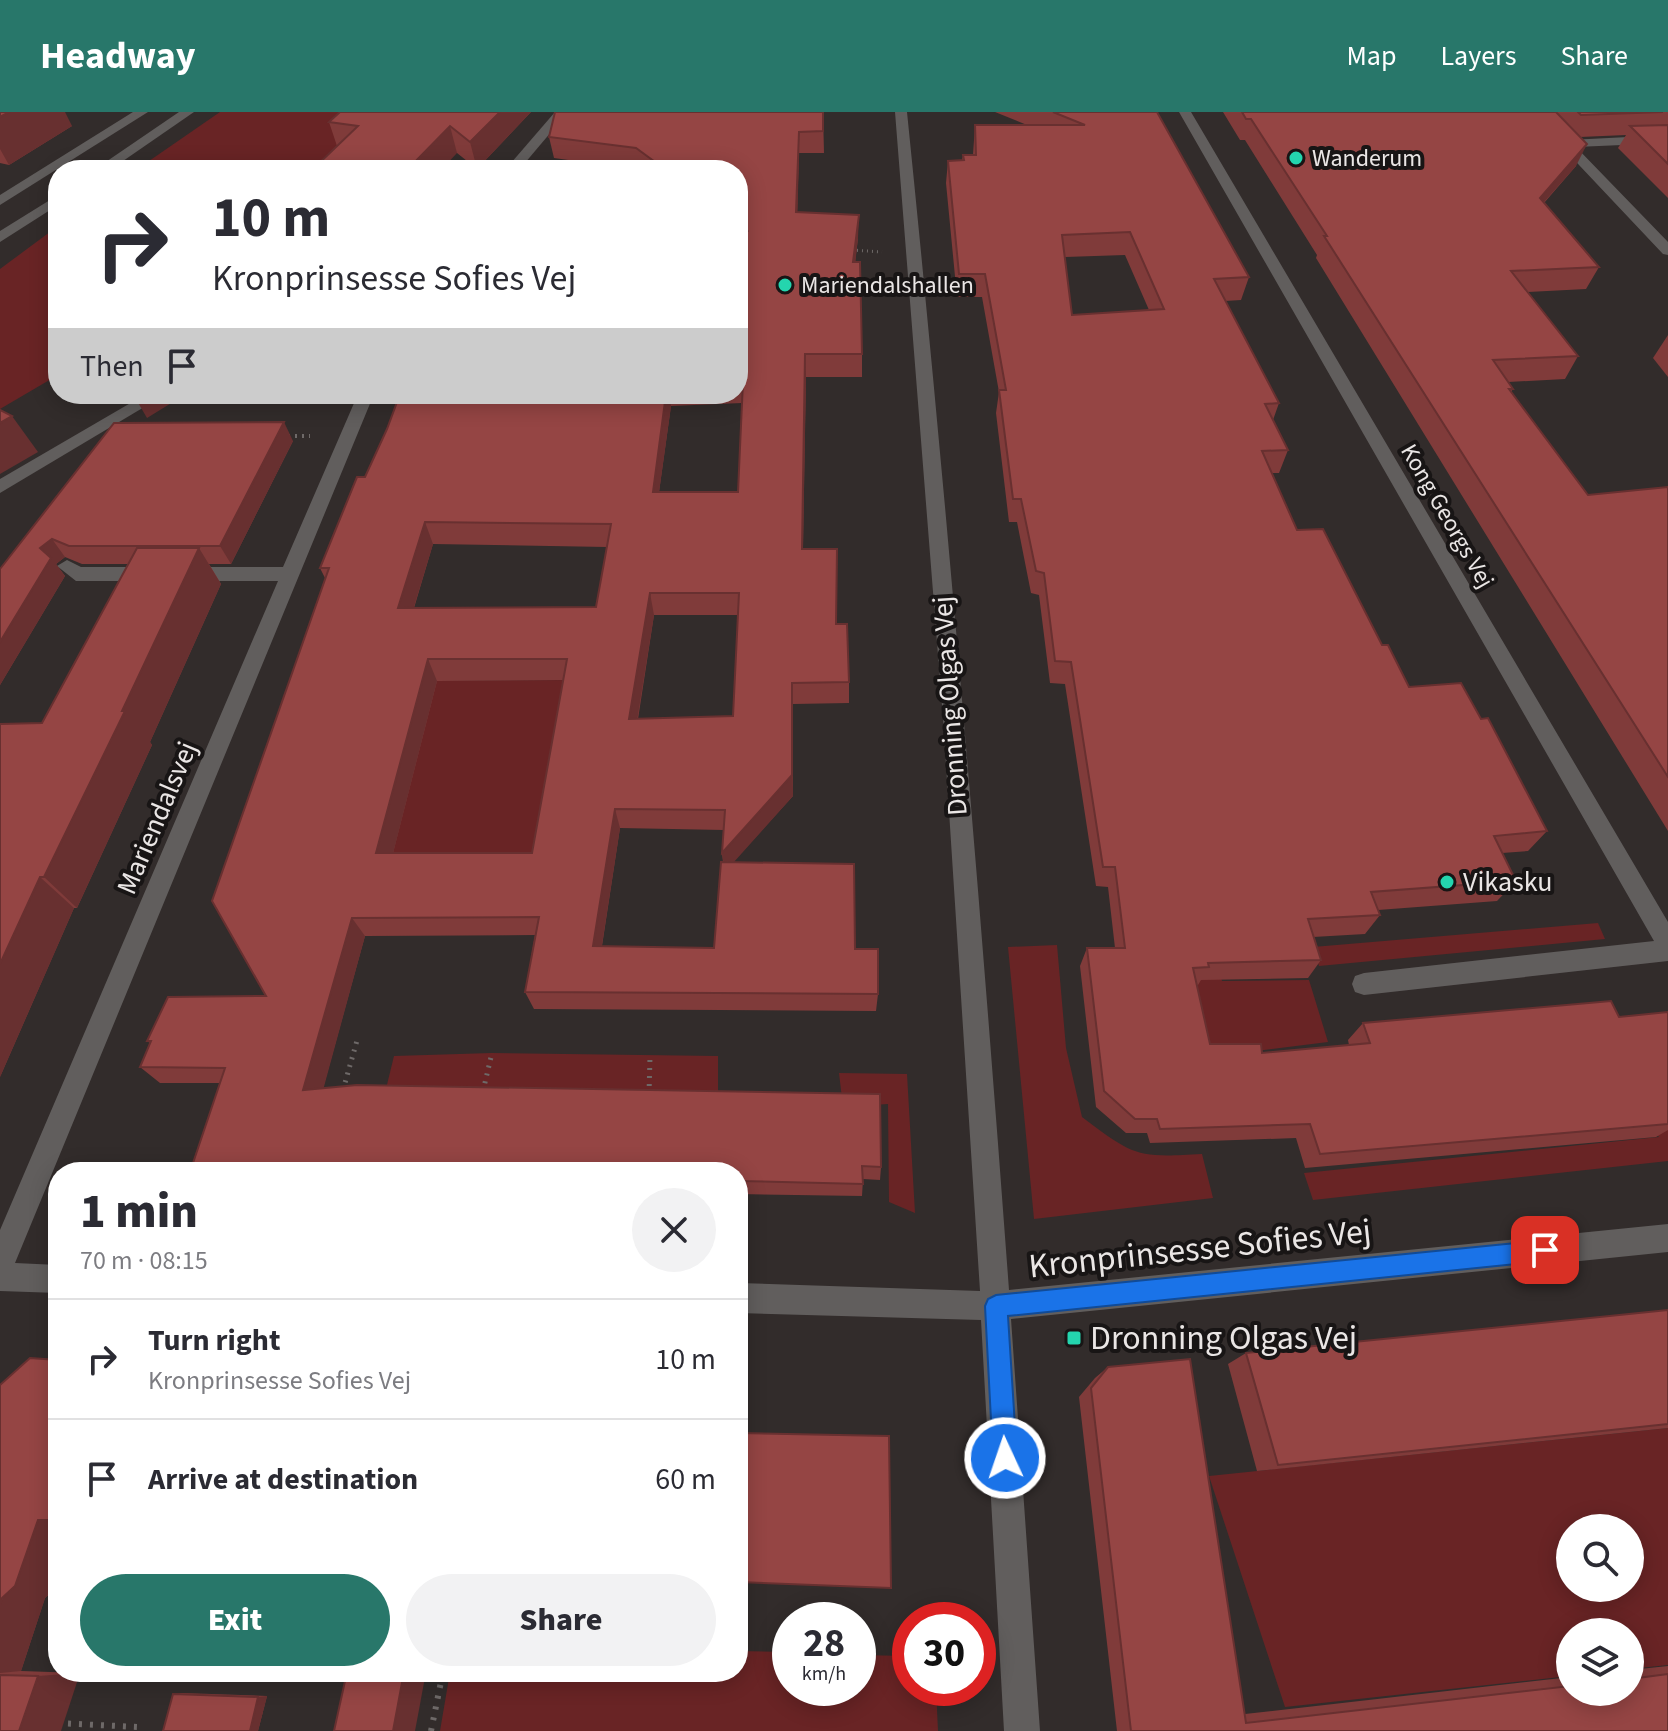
<!DOCTYPE html>
<html lang="en">
<head>
<meta charset="utf-8">
<style>
	body { margin:0; font-family:"Source Sans 3",sans-serif; background:#f2f2f3; color:#2b2b33; height:100vh; display:flex; flex-direction:column; font-size:30px; white-space:nowrap }
	* { box-sizing:border-box; margin:0 }
	p { font-size:26px; color:#7c7c81 }
	.icon { flex:none; width:44px; height:44px; fill:none; stroke:currentColor; stroke-width:2; stroke-linecap:round; stroke-linejoin:round }
	.map { position:relative; flex:1; overflow:hidden }
	.drawer { position:absolute; left:48px; top:1050px; width:700px; height:520px; display:flex; flex-direction:column; background:#fff; border-radius:32px; box-shadow:0 4px 20px #0003 }
	.drawer>* { flex:none }
	.banner { position:absolute; left:48px; top:48px; width:700px; height:244px; border-radius:32px; box-shadow:0 4px 20px #0003; background:#fff; color:#2b2b33; overflow:hidden }
	.tools { position:absolute; left:1556px; top:1402px; display:grid; gap:16px }
	.tools a { display:grid; place-items:center; width:88px; height:88px; border-radius:50%; background:#fff; box-shadow:0 4px 20px #0003; font-size:40px }
	.speed { position:absolute; left:772px; top:1490px; display:flex; gap:16px; font-size:40px; font-weight:700; text-align:center }
	.speed>* { display:grid; place-content:center; width:104px; height:104px; border-radius:50%; background:#fff; box-shadow:0 4px 20px #0003; line-height:1 }
	.speed small { font-size:20px; font-weight:400 }
	.speed .limit { border:12px solid #d22; background:#fff; color:#111 }
	.pin { position:absolute; display:grid; place-items:center; width:68px; height:68px; color:#fff; margin:-34px; border-radius:16px; box-shadow:0 4px 12px #0006 }
	.me { position:absolute; width:88px; margin:-44px; rotate:357deg; stroke-linejoin:round; filter:drop-shadow(0 0 6px #0008) }
	.turn { display:flex; align-items:center; gap:28px; height:168px; padding:0 32px; font-size:36px }
	.turn .icon { width:104px; height:104px; stroke-width:2.5 }
	.turn b { display:block; font-size:56px; line-height:68px }
	.then { display:flex; align-items:center; height:76px; padding:0 32px; background:#0003; gap:16px; font-size:30px }
	.round { display:grid; place-items:center; flex:none; width:84px; height:84px; border-radius:42px; background:#f2f2f3 }
	.headline { display:flex; align-items:center; justify-content:space-between; height:136px; padding:0 32px }
	h1 { font-size:48px; font-weight:800; line-height:60px }
	.button { display:flex; gap:16px; margin-top:auto; padding:16px 32px }
	.button a { flex:1; height:92px; border-radius:48px; background:#28776a; color:#fff; font-size:32px; font-weight:800; line-height:92px; text-align:center }
	.button a+a { background:#f2f2f3; color:#2b2b33 }
	ul { padding:0; list-style:none }
	li { display:flex; align-items:center; gap:24px; height:120px; padding:0 32px; border-top:2px solid #e1e1e2 }
	li div { flex:1 }
	li b { display:block; font-size:30px }
	li em { font-style:normal }
	header { display:flex; align-items:center; gap:48px; box-sizing:border-box; height:112px; padding:0 40px; background:#28776a; color:#fff }
	header strong { font-size:38px }
	nav { display:flex; gap:44px; margin-inline-start:auto; font-size:28px }
	.map>svg:first-child { display:block }
</style>
</head>
<body>
<header>
<strong>Headway</strong>
<nav><a>Map</a><a>Layers</a><a>Share</a></nav>
</header>
<div class="map">
<svg width="1668" height="1619" viewBox="0 0 1668 1619">
	<rect width="100%" height="100%" fill="#322c2b"/>
	<g fill="#692425" fill-rule="evenodd">
		<path d="M 220,0 L 376,0 L 312,58 L 136,58 Z"/>
		<path d="M 58,114 L 58,263 L 0,297 L 0,157 Z"/>
		<path d="M 581,568 L 540,760 L 322,761 L 379,569 Z"/>
		<path d="M 1598,811 L 1605,827 L 1319,854 L 1313,835 Z"/>
		<path d="M 1176,830 L 1212,831 L 1222,869 L 1309,868 L 1328,930 L 1177,949 Z"/>
		<path d="M 1057,833 L 1066,936 L 1082,1005 C 1134,1044 1136,1046 1202,1042 L 1213,1086 L 1034,1107 L 1008,835 Z"/>
		<path d="M 492,941 L 718,944 L 718,991 L 384,985 L 394,944 Z"/>
		<path d="M 839,961 L 907,962 L 915,1101 L 889,1090 L 888,992 L 843,995 Z"/>
		<path d="M 1668,1014 L 1668,1049 L 1313,1088 L 1304,1061 L 1659,1025 L 1651,1016 Z"/>
		<path d="M 1668,1316 L 1668,1553 L 1630,1557 L 1630,1520 L 1570,1520 L 1570,1564 L 1285,1595 L 1209,1364 ZM 1570,1416 L 1630,1416 L 1630,1476 L 1570,1476 Z"/>
		<path d="M 738,1539 L 790,1540 L 790,1576 L 858,1576 L 858,1543 L 910,1544 L 910,1576 L 936,1576 L 938,1619 L 440,1619 L 450,1560 L 738,1560 Z"/>
	</g>
	<g fill="none" stroke-linecap="round" stroke-linejoin="round">
		<path stroke="#6e6968" stroke-width="3" stroke-dasharray="1 4" stroke-linecap="butt" d="M 852,138 L 882,140"/>
		<path stroke="#6e6968" stroke-width="4" stroke-dasharray="2 5" stroke-linecap="butt" d="M 288,324 L 310,324"/>
		<g stroke="#6e6968" stroke-width="5" stroke-dasharray="2 6" stroke-linecap="butt">
			<path d="M 343,978 L 358,925"/>
			<path d="M 483,979 L 492,941"/>
			<path d="M 649,982 L 650,945"/>
		</g>
		<g stroke="#6e6968" stroke-width="6" stroke-dasharray="3 8" stroke-linecap="butt">
			<path d="M 57,1611 L 138,1615 L 137,1619"/>
			<path d="M 431,1619 L 443,1560"/>
		</g>
		<g fill="#615e5d" fill-rule="evenodd">
			<path d="M 133,0 L 148,0 L 0,93 L 0,83 Z"/>
			<path d="M 179,0 L 194,0 L 110,58 L 94,58 Z"/>
			<path d="M 555,0 L 568,0 L 519,58 L 505,58 Z"/>
			<path d="M 895,0 L 907,0 C 947,392 980,785 1009,1178 L 1668,1112 L 1668,1140 L 1011,1207 L 1040,1619 L 1004,1619 L 981,1208 L 738,1201 L 738,1171 L 980,1179 L 943,606 Z"/>
			<path d="M 1179,0 L 1191,0 L 1668,810 L 1668,849 L 1364,883 L 1355,880 L 1352,872 L 1355,864 L 1364,861 L 1654,829 Z"/>
			<path d="M 1529,0 L 1542,0 L 1569,28 L 1668,23 L 1668,31 L 1576,35 L 1668,130 L 1668,143 L 1663,142 Z"/>
			<path d="M 58,83 L 58,93 L 0,130 L 0,119 Z"/>
			<path d="M 146,282 L 166,282 L 0,381 L 0,367 Z"/>
			<path d="M 358,282 L 374,282 L 15,1151 L 58,1153 L 58,1181 L 0,1179 L 0,1118 L 278,469 L 76,469 L 57,454 L 67,448 L 81,455 L 283,455 Z"/>
		</g>
	</g>
	<g fill="#803b3a" fill-rule="evenodd">
		<path d="M 0,0 L 72,14 L 9,53 L 0,51 Z"/>
		<path d="M 340,0 L 531,0 L 477,57 L 457,41 L 337,34 L 329,10 Z"/>
		<path d="M 823,0 L 824,41 L 799,41 L 797,100 L 858,126 L 855,150 L 862,242 L 862,265 L 806,265 L 803,437 L 836,512 L 849,570 L 849,591 L 793,592 L 793,684 L 733,750 L 855,837 L 878,882 L 876,899 L 534,897 L 525,880 L 535,823 L 365,824 L 323,976 L 881,1055 L 880,1068 L 863,1067 L 862,1084 L 738,1082 L 738,1060 L 190,1060 L 220,971 L 160,971 L 140,955 L 150,931 L 147,929 L 266,884 L 325,466 L 320,456 L 365,365 L 387,317 L 400,282 L 738,282 L 738,58 L 640,58 L 554,46 L 549,25 ZM 742,291 L 738,380 L 659,380 L 671,294 ZM 433,432 L 607,435 L 596,495 L 414,496 ZM 654,503 L 738,503 L 733,604 L 638,607 ZM 563,568 L 532,741 L 393,741 L 437,569 ZM 620,716 L 724,718 L 722,741 L 723,750 L 714,836 L 602,834 Z"/>
		<path d="M 995,0 L 1157,0 L 1249,165 L 1241,188 L 1225,189 L 1279,291 L 1273,308 L 1288,338 L 1279,361 L 1272,361 L 1297,418 L 1382,533 L 1409,575 L 1547,719 L 1528,739 L 1502,741 L 1516,769 L 1497,789 L 1378,798 L 1380,803 L 1365,822 L 1313,825 L 1321,848 L 1308,866 L 1201,868 L 1198,873 L 1197,873 L 1210,932 L 1262,941 L 1349,933 L 1348,928 L 1363,911 L 1619,905 L 1668,900 L 1668,1018 L 1656,1025 L 1305,1056 L 1296,1026 L 1150,1031 L 1147,1021 L 1126,1021 L 1096,995 L 1080,854 L 1087,836 L 1115,836 L 1108,775 L 1096,774 L 1065,572 L 1050,571 L 1039,483 L 1031,481 L 1017,410 L 1009,410 L 996,301 L 999,280 L 982,185 L 957,185 L 946,71 L 948,49 L 962,48 L 963,43 L 973,43 L 975,13 L 1027,13 ZM 1125,143 L 1149,198 L 1072,203 L 1065,145 Z"/>
		<path d="M 1223,0 L 1668,0 L 1668,86 L 1618,36 L 1626,23 L 1580,25 L 1576,54 L 1544,91 L 1599,155 L 1586,177 L 1528,180 L 1578,244 L 1565,267 L 1508,270 L 1513,277 L 1511,280 L 1588,383 L 1668,375 L 1668,719 L 1316,146 L 1317,143 L 1245,28 L 1240,28 Z"/>
		<path d="M 1668,223 L 1668,265 L 1653,246 Z"/>
		<path d="M 114,311 L 293,329 L 231,452 L 209,452 L 221,472 L 150,630 L 152,633 L 77,796 L 74,796 L 0,965 L 42,611 L 128,452 L 82,452 L 65,445 L 56,452 L 65,464 L 0,573 L 0,457 Z"/>
		<path d="M 1668,1198 L 1668,1316 L 1257,1359 L 1228,1252 L 1246,1241 Z"/>
		<path d="M 58,1248 L 58,1471 L 57,1475 L 45,1486 L 21,1559 L 80,1561 L 0,1619 L 0,1273 Z"/>
		<path d="M 1108,1255 L 1245,1602 L 1570,1565 L 1570,1580 L 1630,1580 L 1630,1558 L 1668,1554 L 1668,1619 L 1117,1619 L 1079,1285 L 1095,1266 Z"/>
		<path d="M 738,1321 L 891,1476 L 738,1470 Z"/>
		<path d="M 182,1581 L 267,1584 L 258,1619 L 163,1619 L 173,1582 Z"/>
	</g>
	<g fill="#683030">
		<path d="M 9,0 L 65,0 L 72,14 L 9,53 L 0,37 L 0,5 Z"/>
		<path d="M 500,0 L 531,0 L 477,57 L 470,30 Z"/>
		<path d="M 450,14 L 457,41 L 441,58 L 407,58 Z"/>
		<path d="M 799,20 L 799,41 L 797,122 L 796,100 Z"/>
		<path d="M 1587,32 L 1576,54 L 1528,108 L 1540,86 Z"/>
		<path d="M 859,103 L 858,126 L 853,172 L 853,150 Z"/>
		<path d="M 805,242 L 806,265 L 802,459 L 802,437 Z"/>
		<path d="M 133,282 L 186,282 L 147,306 Z"/>
		<path d="M 666,282 L 669,282 L 671,294 L 656,402 L 653,380 Z"/>
		<path d="M 12,304 L 38,340 L 0,362 L 0,311 Z"/>
		<path d="M 284,310 L 293,329 L 231,452 L 220,434 Z"/>
		<path d="M 425,410 L 433,432 L 407,518 L 398,496 Z"/>
		<path d="M 52,427 L 65,445 L 56,452 L 65,464 L 0,573 L 0,530 L 40,436 Z"/>
		<path d="M 199,436 L 221,472 L 150,630 L 152,633 L 77,796 L 44,765 Z"/>
		<path d="M 650,481 L 654,503 L 634,628 L 629,607 Z"/>
		<path d="M 428,547 L 437,569 L 388,761 L 376,741 Z"/>
		<path d="M 792,571 L 793,684 L 725,760 L 722,741 Z"/>
		<path d="M 615,697 L 620,716 L 599,852 L 593,834 Z"/>
		<path d="M 40,765 L 74,796 L 0,965 L 0,852 Z"/>
		<path d="M 352,806 L 365,824 L 319,993 L 303,978 Z"/>
		<path d="M 38,1408 L 58,1410 L 58,1471 L 57,1475 L 45,1486 L 21,1559 L 0,1561 L 0,1493 Z"/>
		<path d="M 404,1560 L 426,1560 L 415,1619 L 393,1619 Z"/>
		<path d="M 80,1561 L 61,1619 L 19,1619 L 38,1564 Z"/>
		<path d="M 267,1584 L 258,1619 L 250,1619 L 258,1585 Z"/>
	</g>
	<g fill="#954544" stroke="#683030" stroke-width="2" fill-rule="evenodd">
		<path d="M 0,0 L 9,0 L 0,5 Z"/>
		<path d="M 340,0 L 500,0 L 470,30 L 450,14 L 407,58 L 312,58 L 358,14 L 329,10 Z"/>
		<path d="M 555,0 L 823,0 L 823,19 L 799,20 L 796,100 L 859,103 L 853,150 L 860,150 L 862,242 L 805,242 L 802,437 L 837,437 L 836,512 L 847,512 L 849,570 L 792,571 L 792,663 L 722,741 L 725,698 L 615,697 L 593,834 L 714,836 L 721,750 L 854,752 L 855,837 L 878,837 L 878,882 L 525,880 L 539,805 L 352,806 L 303,978 L 357,973 L 880,982 L 881,1055 L 862,1054 L 863,1072 L 738,1069 L 738,1060 L 190,1060 L 225,956 L 140,955 L 151,929 L 147,929 L 168,885 L 266,884 L 212,789 L 329,456 L 320,456 L 357,365 L 365,365 L 387,317 L 400,282 L 666,282 L 653,380 L 738,380 L 743,269 L 738,269 L 738,117 L 746,118 L 738,112 L 738,58 L 666,58 L 636,36 L 549,25 ZM 425,410 L 611,412 L 596,495 L 398,496 ZM 650,481 L 739,481 L 733,604 L 629,607 ZM 428,547 L 567,547 L 532,741 L 376,741 Z"/>
		<path d="M 1053,0 L 1157,0 L 1249,165 L 1214,167 L 1279,291 L 1265,292 L 1288,338 L 1262,339 L 1297,418 L 1323,417 L 1382,533 L 1388,533 L 1409,575 L 1461,571 L 1481,607 L 1488,606 L 1547,719 L 1494,724 L 1516,769 L 1371,780 L 1380,803 L 1308,807 L 1321,848 L 1208,851 L 1209,855 L 1193,856 L 1210,932 L 1261,932 L 1262,941 L 1370,931 L 1363,911 L 1611,889 L 1619,905 L 1668,900 L 1668,1012 L 1320,1042 L 1310,1012 L 1160,1017 L 1157,1007 L 1135,1007 L 1104,979 L 1087,836 L 1125,836 L 1115,755 L 1103,755 L 1071,550 L 1055,549 L 1044,461 L 1036,459 L 1021,387 L 1013,387 L 999,278 L 1006,278 L 985,162 L 959,162 L 948,49 L 964,48 L 963,43 L 976,43 L 975,13 L 1085,13 ZM 1130,120 L 1164,197 L 1072,203 L 1062,123 Z"/>
		<path d="M 1242,0 L 1556,0 L 1587,32 L 1540,86 L 1599,155 L 1511,159 L 1578,244 L 1493,248 L 1513,277 L 1509,277 L 1588,383 L 1668,375 L 1668,665 L 1324,124 L 1327,124 L 1251,7 L 1246,7 Z"/>
		<path d="M 1578,0 L 1663,0 L 1581,3 Z"/>
		<path d="M 1668,13 L 1668,52 L 1630,14 Z"/>
		<path d="M 0,298 L 12,304 L 0,311 Z"/>
		<path d="M 284,310 L 220,434 L 69,434 L 52,427 L 40,436 L 51,446 L 0,530 L 0,457 L 114,311 Z"/>
		<path d="M 137,436 L 199,436 L 122,599 L 125,599 L 44,765 L 40,765 L 0,852 L 0,612 L 42,611 Z"/>
		<path d="M 1668,1198 L 1668,1312 L 1278,1353 L 1246,1241 Z"/>
		<path d="M 30,1246 L 58,1248 L 58,1408 L 38,1408 L 15,1474 L 2,1486 L 0,1493 L 0,1273 Z"/>
		<path d="M 1190,1247 L 1246,1611 L 1570,1574 L 1570,1580 L 1630,1580 L 1630,1567 L 1668,1562 L 1668,1619 L 1131,1619 L 1091,1276 L 1108,1255 Z"/>
		<path d="M 738,1321 L 889,1324 L 891,1476 L 738,1470 Z"/>
		<path d="M 347,1560 L 404,1560 L 393,1619 L 334,1619 Z"/>
		<path d="M 0,1563 L 38,1564 L 19,1619 L 0,1619 Z"/>
		<path d="M 173,1582 L 258,1585 L 250,1619 L 163,1619 Z"/>
	</g>
	<path fill="#1a73e8" stroke="#114b97" stroke-width="2" d="M 1545,1128 L 1552,1131 L 1555,1138 L 1552,1146 L 1545,1149 L 1008,1204 L 1017,1346 L 1014,1354 L 1005,1358 L 997,1354 L 993,1346 L 985,1194 L 988,1187 L 996,1183 Z"/>
	<g fill="#24d5ae" stroke="#181515" stroke-width="3">
		<circle cx="1296" cy="46" r="8"/>
		<circle cx="785" cy="173" r="8"/>
		<circle cx="1447" cy="770" r="8"/>
		<rect x="1066" y="1218" width="16" height="16" rx="4"/>
	</g>
	<g text-anchor="middle" dominant-baseline="central" stroke-width="8" stroke-linejoin="round" paint-order="stroke">
		<g font-size="24" fill="#eae6e5" stroke="#181515" text-anchor="start">
			<text x="1312" y="46">Wanderum</text>
			<text x="801" y="173">Mariendalshallen</text>
		</g>
		<g font-size="24" fill="#eae6e5" stroke="#181515">
			<text transform="translate(1447 404) rotate(60)">Kong Georgs Vej</text>
		</g>
		<g font-size="28" fill="#eae6e5" stroke="#181515">
			<text transform="translate(950 594) rotate(-94)">Dronning Olgas Vej</text>
			<text transform="translate(157 706) rotate(-67)">Mariendalsvej</text>
		</g>
		<g font-size="28" fill="#eae6e5" stroke="#181515" text-anchor="start">
			<text x="1463" y="770">Vikasku</text>
		</g>
		<g font-size="34" fill="#eae6e5" stroke="#181515">
			<text transform="translate(1200 1137) rotate(-6)">Kronprinsesse Sofies Vej</text>
		</g>
		<g font-size="34" fill="#eae6e5" stroke="#181515" text-anchor="start">
			<text x="1090" y="1226">Dronning Olgas Vej</text>
		</g>
	</g>
</svg>
<div class="tools">
<a><svg class="icon" aria-label="search" viewBox="0 0 24 24"><circle cx="10" cy="10" r="6"/><path d="M15 15l6 6"/></svg></a>
<a><svg class="icon" aria-label="layers" viewBox="0 0 24 24"><path d="M12 4l9 5-9 5-9-5zM3 14l9 5 9-5"/></svg></a>
</div>
<div class="speed"><div>28<small>km/h</small></div><div class="limit">30</div></div>
<div class="pin" style="left:1545px;top:1138px;background:#d93025"><svg class="icon" aria-label="arrive" viewBox="0 0 24 24"><path d="M6 21V4h12l-3 4 3 4H6"/></svg></div>
<svg class="me" style="left:1005px;top:1346px" viewBox="-20 -20 40 40"><circle r="17" fill="#1a73e8" stroke="#fff" stroke-width="3"/><path d="M0-11L8 9 0 5-8 9z" fill="#fff"/></svg>
<div class="banner">
<div class="turn"><svg class="icon" aria-label="right" viewBox="0 0 24 24"><path d="M7 20v-9h11M14 6l5 5-5 5"/></svg><div><b>10 m</b>Kronprinsesse Sofies Vej</div></div>
<div class="then">Then<svg class="icon" aria-label="arrive" viewBox="0 0 24 24"><path d="M6 21V4h12l-3 4 3 4H6"/></svg></div>
</div>
<section class="drawer">
<div class="headline"><div><h1>1 min</h1><p>70 m · 08:15</p></div><a class="round"><svg class="icon" aria-label="close" viewBox="0 0 24 24"><path d="M6 6l12 12M18 6L6 18"/></svg></a></div>
<ul>
<li><svg class="icon" aria-label="right" viewBox="0 0 24 24"><path d="M7 20v-9h11M14 6l5 5-5 5"/></svg><div><b>Turn right</b><p>Kronprinsesse Sofies Vej</p></div><em>10 m</em></li>
<li><svg class="icon" aria-label="arrive" viewBox="0 0 24 24"><path d="M6 21V4h12l-3 4 3 4H6"/></svg><div><b>Arrive at destination</b></div><em>60 m</em></li>
</ul>
<div class="button"><a>Exit</a><a>Share</a></div>
</section>
</div>
</body>
</html>
